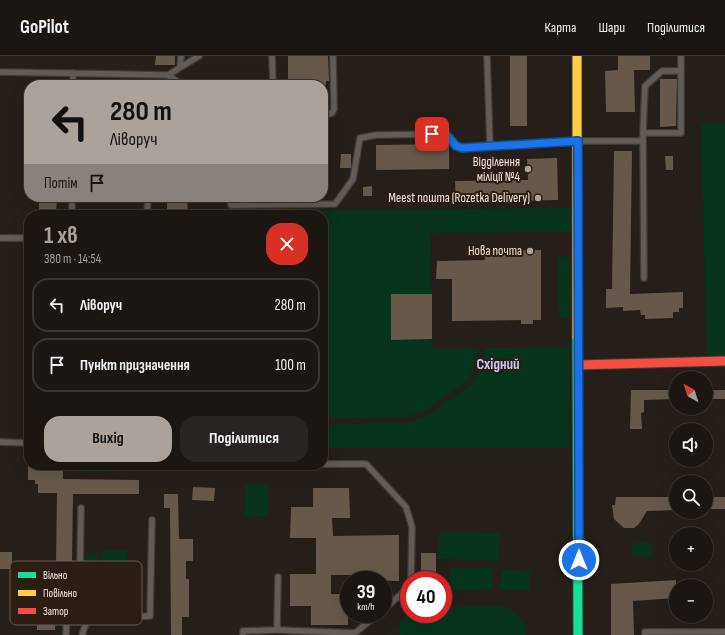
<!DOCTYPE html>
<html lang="uk">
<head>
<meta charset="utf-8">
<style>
	body { margin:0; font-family:"Sofia Sans Condensed",sans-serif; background:#292321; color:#f1f3f6; height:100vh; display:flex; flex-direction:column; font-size:15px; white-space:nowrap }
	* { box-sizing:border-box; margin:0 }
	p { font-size:13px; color:#a09fa0 }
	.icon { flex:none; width:22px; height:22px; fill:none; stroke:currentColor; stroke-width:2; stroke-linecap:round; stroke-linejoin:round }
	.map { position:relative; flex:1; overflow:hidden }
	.sheet { position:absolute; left:24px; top:154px; width:304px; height:260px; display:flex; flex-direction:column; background:#1c1613; border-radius:16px; box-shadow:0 4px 16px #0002,0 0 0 1px #3a3533 }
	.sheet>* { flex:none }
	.top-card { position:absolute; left:24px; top:24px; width:304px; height:122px; border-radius:16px; box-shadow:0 4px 16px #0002,0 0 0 1px #3a3533; background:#aca29c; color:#111; overflow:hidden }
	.needle { width:26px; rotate:321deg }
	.buttons { position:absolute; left:669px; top:315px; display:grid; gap:8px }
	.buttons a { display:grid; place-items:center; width:44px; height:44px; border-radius:50%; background:#1c1613; box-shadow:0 4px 16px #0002,0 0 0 1px #3a3533; font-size:20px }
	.speed { position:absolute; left:340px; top:515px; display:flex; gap:8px; font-size:20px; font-weight:700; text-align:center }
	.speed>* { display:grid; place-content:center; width:52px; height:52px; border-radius:50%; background:#1c1613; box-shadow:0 4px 16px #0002,0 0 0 1px #3a3533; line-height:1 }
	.speed small { font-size:10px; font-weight:400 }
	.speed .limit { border:6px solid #d22; background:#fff; color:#111 }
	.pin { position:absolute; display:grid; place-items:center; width:34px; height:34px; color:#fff; margin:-17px; border-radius:8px; box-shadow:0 2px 6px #0006 }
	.me { position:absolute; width:44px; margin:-22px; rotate:0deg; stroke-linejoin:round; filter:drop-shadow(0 0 3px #0008) }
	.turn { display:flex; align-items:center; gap:14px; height:84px; padding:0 20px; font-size:18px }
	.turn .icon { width:52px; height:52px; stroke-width:2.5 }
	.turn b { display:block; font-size:28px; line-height:34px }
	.then { display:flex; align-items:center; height:38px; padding:0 20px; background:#0003; gap:8px; font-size:15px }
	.round { display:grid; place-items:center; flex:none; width:42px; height:42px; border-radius:16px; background:#292321 }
	.headline { display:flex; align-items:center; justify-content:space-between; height:68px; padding:0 20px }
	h1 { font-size:24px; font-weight:700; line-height:30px; color:#aca29c }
	.action { display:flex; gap:8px; margin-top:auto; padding:8px 20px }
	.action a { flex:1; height:46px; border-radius:16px; background:#aca29c; color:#111; font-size:16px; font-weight:700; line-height:46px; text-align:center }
	.action a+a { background:#292321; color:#f1f3f6 }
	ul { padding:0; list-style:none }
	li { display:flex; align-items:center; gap:12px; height:54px; margin:0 8px 6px; padding:0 12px; border:2px solid #3a3533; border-radius:16px }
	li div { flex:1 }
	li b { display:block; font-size:15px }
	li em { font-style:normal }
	header { display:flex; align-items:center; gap:24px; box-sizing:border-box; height:56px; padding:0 20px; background:#1c1613; border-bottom:1px solid #3a3533 }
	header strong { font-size:19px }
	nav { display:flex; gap:22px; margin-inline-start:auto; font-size:14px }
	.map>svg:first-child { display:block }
</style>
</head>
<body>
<header>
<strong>GoPilot</strong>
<nav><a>Карта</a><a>Шари</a><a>Поділитися</a></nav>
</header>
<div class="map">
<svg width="725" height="579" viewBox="0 0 725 579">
	<rect width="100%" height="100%" fill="#261e19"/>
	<g fill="#06331b">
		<path d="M 701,67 L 725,67 L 725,305 L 707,301 Z"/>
		<path d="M 575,152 L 575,176 L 431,177 C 431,216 432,254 433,293 L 479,293 L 472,315 L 467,325 L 426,354 L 408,361 L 323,362 L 323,159 L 251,159 L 251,155 Z"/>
		<path d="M 570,200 L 571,262 L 559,262 L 558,201 Z"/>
		<path d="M 560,291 L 569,292 L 569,392 L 323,392 L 323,369 L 410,366 L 430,358 L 471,329 L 479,316 L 486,292 Z"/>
		<path d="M 74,409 L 139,409 L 139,415 L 74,416 Z"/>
		<path d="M 245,428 L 268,428 L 268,460 L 245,461 Z"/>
		<path d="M 439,476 L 500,477 L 499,505 L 438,503 Z"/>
		<path d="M 652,486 L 652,500 L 632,500 L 632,487 Z"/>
		<path d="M 102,494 L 127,494 L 126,534 L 102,533 Z"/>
		<path d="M 82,497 L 98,497 L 99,520 L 82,520 Z"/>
		<path d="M 492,511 L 492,534 L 450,535 L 449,512 Z"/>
		<path d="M 501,514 L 530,515 L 529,535 L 500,534 Z"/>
		<path d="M 503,550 C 516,554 526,565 525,579 L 399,579 L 400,567 L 409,556 L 409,558 L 443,558 L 443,551 Z"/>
	</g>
	<g fill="#66594c">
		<path d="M 156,0 L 175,0 L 175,9 L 155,9 Z"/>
		<path d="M 288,0 L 328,0 L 329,25 L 326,25 L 326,29 L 298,29 L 298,25 L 288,25 Z"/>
		<rect x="510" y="0" width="17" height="70"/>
		<path d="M 618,0 L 650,0 L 650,14 L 634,14 L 635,56 L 606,56 L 605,15 L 618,14 Z"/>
		<path d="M 660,23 L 677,23 L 676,70 L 660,71 Z"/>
		<path d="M 449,88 L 449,113 L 376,114 L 376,89 Z"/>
		<path d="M 614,95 L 632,95 L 630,238 L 683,236 L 683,252 L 679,252 L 679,256 L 673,256 L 673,262 L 645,263 L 645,259 L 641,259 L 640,254 L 623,255 L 623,251 L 606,252 L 606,233 L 612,233 Z"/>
		<path d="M 341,98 L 351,98 L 351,112 L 340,112 Z"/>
		<path d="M 665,100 L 673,100 L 673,114 L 666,114 Z"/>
		<path d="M 557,102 L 558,144 L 456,146 L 455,125 L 528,124 L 527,103 Z"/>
		<path d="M 372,130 L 372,140 L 363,140 L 363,131 Z"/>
		<path d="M 39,141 L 57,141 L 56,159 L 39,159 Z"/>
		<path d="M 167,141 L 187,141 L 188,159 L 167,159 Z"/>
		<path d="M 541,194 L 541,264 L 533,264 L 533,268 L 521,268 L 521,264 L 452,265 L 452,223 L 436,223 L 437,205 L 485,204 L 484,195 Z"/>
		<path d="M 391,238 L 432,238 L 432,283 L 391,284 Z"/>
		<path d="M 631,334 L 676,334 L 676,343 L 644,344 L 644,356 L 641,357 L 642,373 L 630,373 Z"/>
		<rect x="706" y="334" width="19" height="9"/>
		<path d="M 28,409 L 63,409 L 63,423 L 139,424 L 139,438 L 73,438 L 72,507 L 56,507 L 57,437 L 38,437 L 38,428 L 35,428 L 35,424 L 28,424 Z"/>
		<path d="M 193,431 L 215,432 L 214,445 L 192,444 Z"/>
		<path d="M 313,432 L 349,432 L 350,462 L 332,462 L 333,480 L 399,479 L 399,525 L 351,524 L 351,519 L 331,519 L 331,538 L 348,538 L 348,569 L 311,569 L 311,550 L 290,550 L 290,518 L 316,518 L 316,482 L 290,482 L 291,451 L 313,451 Z"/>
		<path d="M 164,438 L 178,438 L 179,483 L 193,483 L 193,505 L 186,505 L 186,523 L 189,523 L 189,561 L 182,561 L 182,579 L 171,579 L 170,452 L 164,452 Z"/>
		<path d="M 616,441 L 676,441 L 676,454 L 647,455 L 639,468 L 634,472 L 624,472 L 614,463 L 612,449 L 615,449 Z"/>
		<rect x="706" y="441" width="19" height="12"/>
		<rect x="0" y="496" width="12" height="17"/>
		<rect x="421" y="497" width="15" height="27"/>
		<path d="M 37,507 L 56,507 L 55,574 L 37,574 Z"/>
		<path d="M 676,524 L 676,542 L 633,545 L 634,579 L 611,579 L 611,528 Z"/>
	</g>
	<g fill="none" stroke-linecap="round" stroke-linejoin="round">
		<g stroke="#403a36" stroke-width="8">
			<g id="lane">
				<path d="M 272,0 L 273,29"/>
				<path d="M 487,0 L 490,91"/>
				<path d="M 180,11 L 181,0"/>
				<path d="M 0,16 L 168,19 L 182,29"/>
				<path d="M 168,19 L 199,0"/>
				<path d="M 73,29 L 73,17"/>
				<path d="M 323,60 L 332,57 L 334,53 L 333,0"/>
				<path d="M 643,77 L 645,30 L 662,15 L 681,15"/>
				<path d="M 230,141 L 231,149 L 335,148 L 353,123 L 360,82 L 376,79 L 446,78 L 457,90 L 462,92 L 577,85 L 642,85"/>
				<path d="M 72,159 L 72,141"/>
				<path d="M 147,159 L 148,141"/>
				<path d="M 0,182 L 29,182"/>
				<path d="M 644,222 L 643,77 L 681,77 L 681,0"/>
				<path d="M 0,386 L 29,387"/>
				<path d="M 323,408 L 366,408 L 406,451 L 412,471 L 411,524"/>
				<path d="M 383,554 L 409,531"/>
				<path d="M 277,574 L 355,577 L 378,558"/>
				<path d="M 66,579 L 68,518 L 80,517 L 81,452"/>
				<path d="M 82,579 L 86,567 L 100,562 L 150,560 L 152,464"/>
				<path d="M 243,579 L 243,575 L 277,574 L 278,521"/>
				<path d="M 645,579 L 645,576 L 725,576"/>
			</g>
		</g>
		<g stroke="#403a36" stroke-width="11">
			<path id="fast" d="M 577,281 L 578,579"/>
		</g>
		<g stroke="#403a36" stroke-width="11">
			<path id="slow" d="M 577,0 L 577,281"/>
		</g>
		<g stroke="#403a36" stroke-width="11">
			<path id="jam" d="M 578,309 L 725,305"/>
		</g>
		<use href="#lane" stroke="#625c58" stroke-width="5.5"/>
		<use href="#fast" stroke="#16e098" stroke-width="9"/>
		<use href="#slow" stroke="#ffcf43" stroke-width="9"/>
		<use href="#jam" stroke="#f24e42" stroke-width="9"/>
	</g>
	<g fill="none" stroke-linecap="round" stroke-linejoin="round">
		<g stroke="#114b97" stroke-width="10">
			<path id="route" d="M 432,78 L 446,78 L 456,90 L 462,92 L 578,85 L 579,504"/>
		</g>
		<use href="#route" stroke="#1a73e8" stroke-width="7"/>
	</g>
	<g fill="#aca29c" stroke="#2c1d13" stroke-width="1.5">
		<circle cx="528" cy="113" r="4"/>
		<circle cx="538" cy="142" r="4"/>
		<circle cx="530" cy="195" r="4"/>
	</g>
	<g text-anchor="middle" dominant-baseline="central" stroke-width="4" stroke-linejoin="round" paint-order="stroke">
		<g font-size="13" fill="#f4e9e3" stroke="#2c1d13" text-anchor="end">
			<text x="520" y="106">Відділення<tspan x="520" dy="15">міліції №4</tspan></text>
			<text x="530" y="142">Meest пошта (Rozetka Delivery)</text>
			<text x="522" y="195">Нова почта</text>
		</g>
		<g font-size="15" font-weight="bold" fill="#c7c9f4" stroke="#2c1d13">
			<text x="498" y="308">Східний</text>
		</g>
	</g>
	<rect x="10" y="505" width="132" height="64" rx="6" fill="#2c1d13" stroke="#685a51" stroke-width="1"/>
	<rect x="18" y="516" width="18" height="6" fill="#16e098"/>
	<rect x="18" y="534" width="18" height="6" fill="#ffcf43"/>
	<rect x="18" y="552" width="18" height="6" fill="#f24e42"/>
	<g font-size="11" fill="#f4e9e3">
		<text x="43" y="523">Вільно</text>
		<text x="43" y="541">Повільно</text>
		<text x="43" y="559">Затор</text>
	</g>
</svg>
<div class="buttons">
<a><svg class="needle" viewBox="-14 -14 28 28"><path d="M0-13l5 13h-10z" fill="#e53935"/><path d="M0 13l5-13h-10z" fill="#a09fa0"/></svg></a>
<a><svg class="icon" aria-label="sound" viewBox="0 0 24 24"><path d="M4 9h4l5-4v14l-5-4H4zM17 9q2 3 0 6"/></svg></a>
<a><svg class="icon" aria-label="search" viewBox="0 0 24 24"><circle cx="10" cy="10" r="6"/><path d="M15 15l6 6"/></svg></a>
<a>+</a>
<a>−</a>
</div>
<div class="speed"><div>39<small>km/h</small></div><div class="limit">40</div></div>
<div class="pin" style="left:432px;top:78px;background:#d93025"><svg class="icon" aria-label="arrive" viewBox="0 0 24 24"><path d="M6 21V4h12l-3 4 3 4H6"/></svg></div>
<svg class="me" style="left:579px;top:504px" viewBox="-20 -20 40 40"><circle r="17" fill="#1a73e8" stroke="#fff" stroke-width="3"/><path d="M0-11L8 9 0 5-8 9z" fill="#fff"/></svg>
<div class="top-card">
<div class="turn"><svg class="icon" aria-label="left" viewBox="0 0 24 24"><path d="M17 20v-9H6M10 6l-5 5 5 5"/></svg><div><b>280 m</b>Ліворуч</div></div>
<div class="then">Потім<svg class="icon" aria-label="arrive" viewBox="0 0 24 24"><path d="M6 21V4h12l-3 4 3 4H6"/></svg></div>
</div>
<section class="sheet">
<div class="headline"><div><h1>1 хв</h1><p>380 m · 14:54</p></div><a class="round" style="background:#d93025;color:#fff"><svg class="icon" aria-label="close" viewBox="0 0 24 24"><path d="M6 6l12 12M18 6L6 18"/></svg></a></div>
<ul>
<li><svg class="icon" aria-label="left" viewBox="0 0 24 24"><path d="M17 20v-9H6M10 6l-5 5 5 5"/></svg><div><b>Ліворуч</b></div><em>280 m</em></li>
<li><svg class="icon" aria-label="arrive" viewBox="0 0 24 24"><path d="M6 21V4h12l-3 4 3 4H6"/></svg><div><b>Пункт призначення</b></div><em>100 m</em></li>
</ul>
<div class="action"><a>Вихід</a><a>Поділитися</a></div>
</section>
</div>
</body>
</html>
